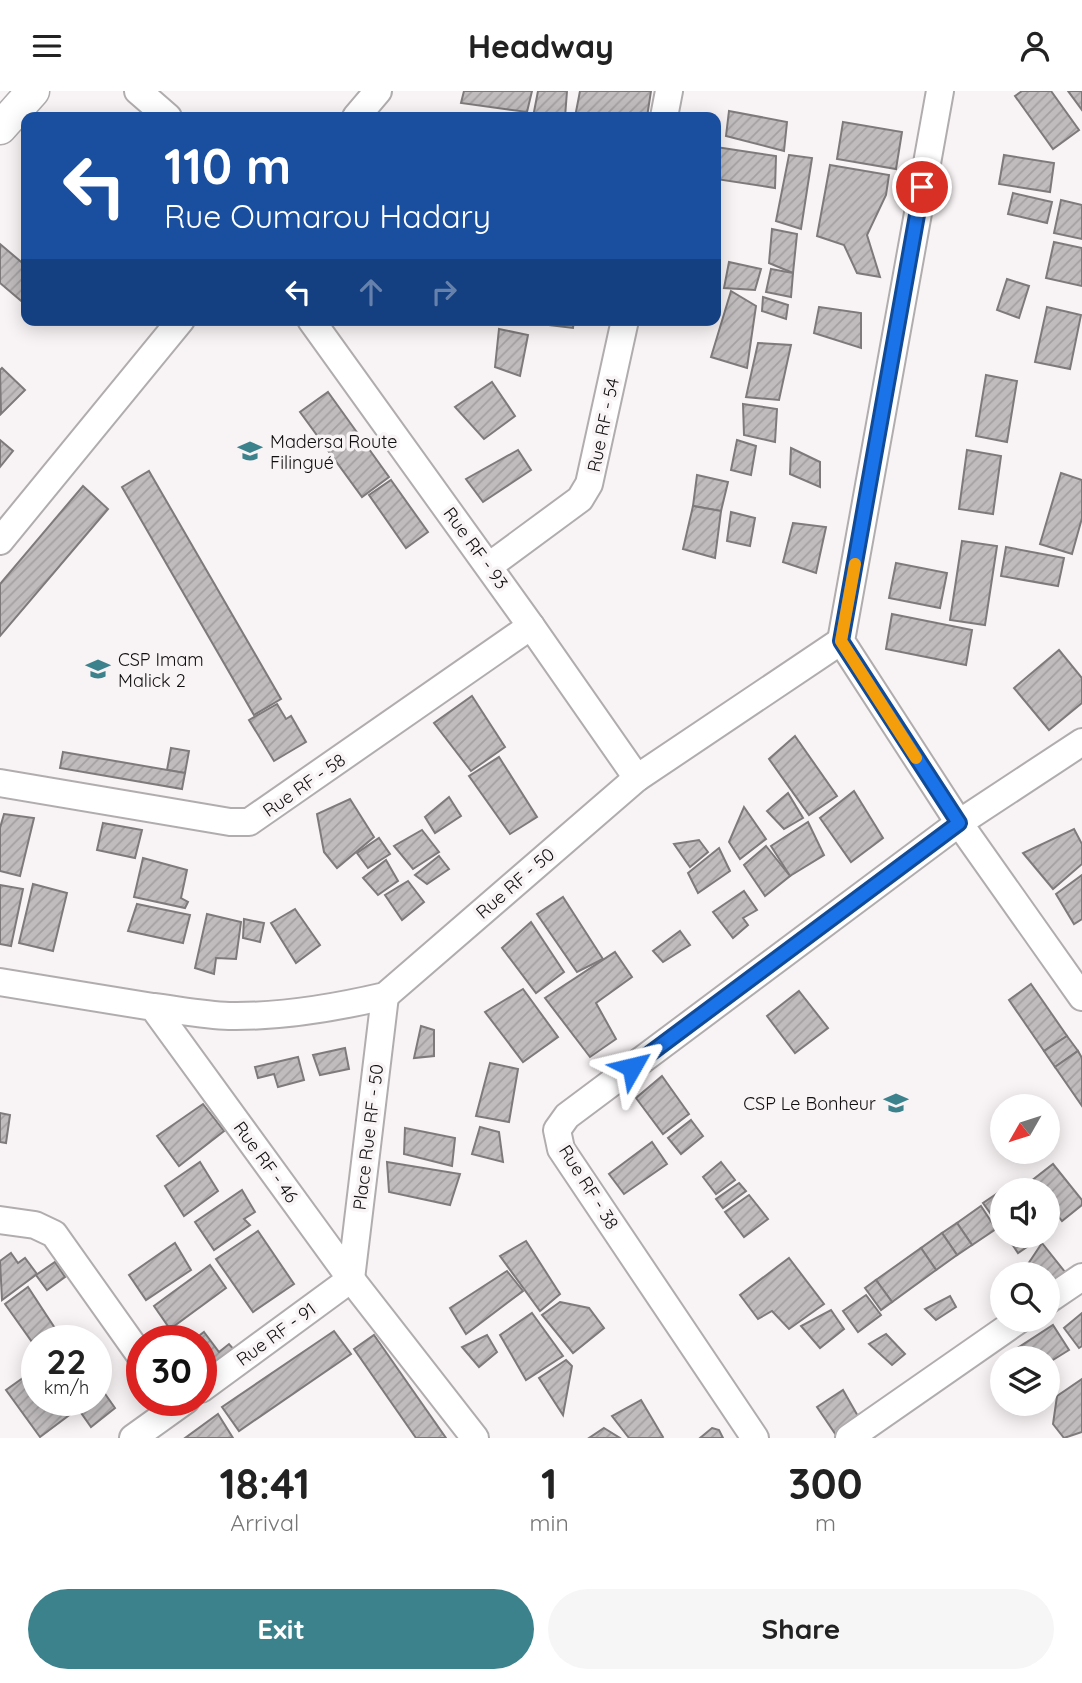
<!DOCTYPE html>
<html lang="en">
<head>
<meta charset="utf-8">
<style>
	body { margin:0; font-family:Quicksand,sans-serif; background:#f6f6f6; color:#222; height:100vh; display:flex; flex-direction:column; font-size:26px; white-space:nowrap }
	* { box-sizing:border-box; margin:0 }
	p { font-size:23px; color:#767676 }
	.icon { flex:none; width:38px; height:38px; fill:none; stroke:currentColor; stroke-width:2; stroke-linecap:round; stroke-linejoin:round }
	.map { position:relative; height:1347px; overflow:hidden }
	.drawer { display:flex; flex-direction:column; background:#fff; flex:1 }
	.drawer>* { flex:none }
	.top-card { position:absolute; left:21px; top:21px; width:700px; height:214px; border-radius:14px; box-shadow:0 4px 18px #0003; background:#1a4fa0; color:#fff; overflow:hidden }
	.needle { width:46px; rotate:231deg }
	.fabs { position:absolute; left:990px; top:1003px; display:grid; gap:14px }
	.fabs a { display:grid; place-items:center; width:70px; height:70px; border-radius:50%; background:#fff; box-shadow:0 4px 18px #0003; font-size:35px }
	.speed { position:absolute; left:21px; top:1234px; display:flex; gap:14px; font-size:35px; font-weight:700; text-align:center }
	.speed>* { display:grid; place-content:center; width:91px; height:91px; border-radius:50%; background:#fff; box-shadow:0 4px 18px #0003; line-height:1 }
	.speed small { font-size:18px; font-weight:400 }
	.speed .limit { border:10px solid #d22; background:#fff; color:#111 }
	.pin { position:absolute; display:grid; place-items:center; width:60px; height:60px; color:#fff; margin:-30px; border:4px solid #fff; border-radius:50%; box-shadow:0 2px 7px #0007 }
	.me { position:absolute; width:77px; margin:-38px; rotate:53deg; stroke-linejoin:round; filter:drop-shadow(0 0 5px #0008) }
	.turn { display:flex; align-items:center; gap:24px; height:147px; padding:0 28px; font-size:32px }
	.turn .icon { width:91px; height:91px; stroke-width:2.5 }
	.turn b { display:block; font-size:49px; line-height:60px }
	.lanes { display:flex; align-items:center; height:66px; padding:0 28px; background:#0003; justify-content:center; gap:35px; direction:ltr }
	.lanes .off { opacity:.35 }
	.eta { display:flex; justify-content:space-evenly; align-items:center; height:119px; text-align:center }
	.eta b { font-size:42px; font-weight:800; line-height:49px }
	.action { display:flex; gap:14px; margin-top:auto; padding:14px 28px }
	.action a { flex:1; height:80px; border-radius:42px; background:#3c828d; color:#fff; font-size:28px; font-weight:800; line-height:80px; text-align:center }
	.action a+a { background:#f6f6f6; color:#222 }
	header { display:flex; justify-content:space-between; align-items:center; height:91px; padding:0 28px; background:#fff; font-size:32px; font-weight:800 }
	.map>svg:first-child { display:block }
</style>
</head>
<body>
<header><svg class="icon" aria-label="menu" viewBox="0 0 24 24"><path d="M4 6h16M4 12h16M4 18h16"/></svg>Headway<svg class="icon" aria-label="person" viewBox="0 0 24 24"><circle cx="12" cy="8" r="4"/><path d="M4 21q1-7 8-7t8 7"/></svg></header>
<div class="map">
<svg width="1082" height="1347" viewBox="0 0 1082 1347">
	<defs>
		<pattern id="building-hatch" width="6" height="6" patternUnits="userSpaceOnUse" patternTransform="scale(1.75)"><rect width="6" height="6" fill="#c0bcbd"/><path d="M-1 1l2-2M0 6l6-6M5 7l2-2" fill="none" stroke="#a4a0a1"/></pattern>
	</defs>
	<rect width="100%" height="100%" fill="#f8f3f4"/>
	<g fill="url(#building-hatch)" stroke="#7e7a7b" stroke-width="2">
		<path d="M 464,0 L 532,0 L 527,21 L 461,12 Z"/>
		<path d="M 538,0 L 567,0 L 565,26 L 533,26 Z"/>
		<path d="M 580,0 L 651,0 L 647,26 L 575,26 Z"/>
		<path d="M 1022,0 L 1051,0 L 1079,39 L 1053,58 L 1015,5 Z"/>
		<path d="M 1068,0 L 1082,0 L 1082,19 Z"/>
		<path d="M 729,20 L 787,31 L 784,60 L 726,45 Z"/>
		<path d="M 843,31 L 902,41 L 896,78 L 837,68 Z"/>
		<path d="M 716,56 L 776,65 L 775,97 L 716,88 Z"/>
		<path d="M 789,64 L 812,67 L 801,138 L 776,130 Z"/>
		<path d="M 1004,64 L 1054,72 L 1050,101 L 999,93 Z"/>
		<path d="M 830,74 L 889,84 L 886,104 L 867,144 L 880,186 L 857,182 L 844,154 L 817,145 Z"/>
		<path d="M 1013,102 L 1052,111 L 1047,132 L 1008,123 Z"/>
		<path d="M 1061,109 L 1082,114 L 1082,148 L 1054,142 Z"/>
		<path d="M 772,138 L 797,143 L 793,182 L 769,172 Z"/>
		<path d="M 1054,151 L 1082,157 L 1082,195 L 1046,187 Z"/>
		<path d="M 0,153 L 26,175 L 26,214 L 0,192 Z"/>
		<path d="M 729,171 L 761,178 L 755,199 L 724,197 Z"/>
		<path d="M 771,178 L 793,182 L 791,206 L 766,201 Z"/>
		<path d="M 1007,188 L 1029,195 L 1019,227 L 997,219 Z"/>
		<path d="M 731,200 L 756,215 L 747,277 L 711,266 Z"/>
		<path d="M 763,206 L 788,214 L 786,228 L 762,220 Z"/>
		<path d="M 819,216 L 861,222 L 861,257 L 814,242 Z"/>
		<path d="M 1047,216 L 1081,224 L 1070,278 L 1035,271 Z"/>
		<path d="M 505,229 L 574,229 L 573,237 Z"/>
		<path d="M 499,238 L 528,244 L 520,285 L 495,276 Z"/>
		<path d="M 758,252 L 791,254 L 779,309 L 746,306 Z"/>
		<path d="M 2,277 L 25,299 L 1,323 L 0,279 Z"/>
		<path d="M 986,284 L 1017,290 L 1007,351 L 976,345 Z"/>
		<path d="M 492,291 L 515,325 L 484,348 L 455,316 Z"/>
		<path d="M 328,301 L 389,386 L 362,406 L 300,321 Z"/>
		<path d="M 743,313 L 777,318 L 775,351 L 744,344 Z"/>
		<path d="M 0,349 L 13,360 L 0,376 Z"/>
		<path d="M 737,349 L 756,355 L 751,384 L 731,379 Z"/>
		<path d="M 791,357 L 820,371 L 820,396 L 790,383 Z"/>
		<path d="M 518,359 L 531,379 L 483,411 L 466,388 Z"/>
		<path d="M 967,359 L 1001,365 L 993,423 L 959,418 Z"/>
		<path d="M 149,380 L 281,608 L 254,624 L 122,396 Z"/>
		<path d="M 1061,382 L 1082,389 L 1082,427 L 1072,463 L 1040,453 Z"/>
		<path d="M 697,384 L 728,391 L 721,420 L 693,415 Z"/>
		<path d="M 391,389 L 428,441 L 406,457 L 369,404 Z"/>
		<path d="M 83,395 L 108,418 L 0,545 L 0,493 Z"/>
		<path d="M 693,415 L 721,420 L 715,467 L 683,458 Z"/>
		<path d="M 731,421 L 755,427 L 750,455 L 727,450 Z"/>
		<path d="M 793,432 L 826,436 L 816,482 L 783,471 Z"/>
		<path d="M 962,450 L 997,455 L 985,534 L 950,529 Z"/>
		<path d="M 1006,456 L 1064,467 L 1058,495 L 1001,485 Z"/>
		<path d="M 896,472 L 947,482 L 940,517 L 889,507 Z"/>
		<path d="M 892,523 L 972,539 L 966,574 L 886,558 Z"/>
		<path d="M 1059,559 L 1082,587 L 1082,612 L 1049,639 L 1014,597 Z"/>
		<path d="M 472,605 L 505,656 L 471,680 L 434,632 Z"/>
		<path d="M 277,613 L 286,628 L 291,625 L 306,651 L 274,670 L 249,629 Z"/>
		<path d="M 795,645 L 837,705 L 809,724 L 769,668 Z"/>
		<path d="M 171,657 L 189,660 L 185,682 L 167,679 Z"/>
		<path d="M 63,661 L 185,682 L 182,698 L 60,677 Z"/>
		<path d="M 499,666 L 537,726 L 510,743 L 469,685 Z"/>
		<path d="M 854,700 L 883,747 L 851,771 L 820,727 Z"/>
		<path d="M 788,702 L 803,727 L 784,738 L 767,720 Z"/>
		<path d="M 449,706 L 461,725 L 435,742 L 425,726 Z"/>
		<path d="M 350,708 L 374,746 L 337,777 L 324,761 L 317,723 Z"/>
		<path d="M 744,716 L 766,748 L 740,768 L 729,751 Z"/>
		<path d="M 4,723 L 34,727 L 20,785 L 0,780 L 0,737 Z"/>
		<path d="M 808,731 L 824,764 L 790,785 L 771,755 Z"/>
		<path d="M 103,732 L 142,739 L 135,767 L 97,759 Z"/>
		<path d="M 1074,738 L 1082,753 L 1082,773 L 1053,798 L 1023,762 Z"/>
		<path d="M 422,739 L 439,761 L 413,778 L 394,755 Z"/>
		<path d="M 379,747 L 390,763 L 368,777 L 357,762 Z"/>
		<path d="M 699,749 L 708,761 L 690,776 L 674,753 Z"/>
		<path d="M 766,755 L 790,785 L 765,805 L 744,774 Z"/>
		<path d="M 719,757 L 730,780 L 698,802 L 688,782 Z"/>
		<path d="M 439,765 L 449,778 L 427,793 L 415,784 Z"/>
		<path d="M 143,767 L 187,779 L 181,807 L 188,811 L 185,817 L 134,806 Z"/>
		<path d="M 386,769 L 398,790 L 378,804 L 363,787 Z"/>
		<path d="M 1082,784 L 1082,828 L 1074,833 L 1056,803 Z"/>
		<path d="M 408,790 L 424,811 L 402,829 L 385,804 Z"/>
		<path d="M 33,793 L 67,802 L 53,860 L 19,852 Z"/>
		<path d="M 0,794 L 23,798 L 11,855 L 0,853 Z"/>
		<path d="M 744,800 L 757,819 L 743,827 L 748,834 L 733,847 L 713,821 Z"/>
		<path d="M 563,806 L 603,868 L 577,881 L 537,823 Z"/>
		<path d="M 137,813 L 190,824 L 183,852 L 128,840 Z"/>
		<path d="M 295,818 L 320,854 L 296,872 L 271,832 Z"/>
		<path d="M 207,823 L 241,831 L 236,868 L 216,867 L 214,883 L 195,877 Z"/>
		<path d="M 244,828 L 264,832 L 260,851 L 243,847 Z"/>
		<path d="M 531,831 L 564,881 L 536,902 L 502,857 Z"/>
		<path d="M 680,840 L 690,854 L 663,871 L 653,860 Z"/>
		<path d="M 615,861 L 632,886 L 596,912 L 616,948 L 590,966 L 545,907 Z"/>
		<path d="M 1031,893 L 1067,945 L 1044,960 L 1009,909 Z"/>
		<path d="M 523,898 L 558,946 L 523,971 L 485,921 Z"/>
		<path d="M 799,900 L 828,937 L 795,962 L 767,925 Z"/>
		<path d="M 421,935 L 434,939 L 434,965 L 414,967 Z"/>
		<path d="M 1067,945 L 1078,960 L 1055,976 L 1044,960 Z"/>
		<path d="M 345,957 L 349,978 L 320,984 L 313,964 Z"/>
		<path d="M 1078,960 L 1082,967 L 1082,1015 L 1055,976 Z"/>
		<path d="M 298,966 L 304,989 L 278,996 L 274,983 L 258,987 L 255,976 Z"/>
		<path d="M 490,972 L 518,978 L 509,1031 L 476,1025 Z"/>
		<path d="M 662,985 L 689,1023 L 663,1043 L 636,1007 Z"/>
		<path d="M 203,1013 L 224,1040 L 179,1075 L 157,1045 Z"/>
		<path d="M 0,1022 L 10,1024 L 6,1052 L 0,1051 Z"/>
		<path d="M 691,1029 L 703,1045 L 681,1063 L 668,1047 Z"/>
		<path d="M 480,1036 L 499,1041 L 503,1071 L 472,1063 Z"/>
		<path d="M 405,1037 L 455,1047 L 452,1075 L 404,1063 Z"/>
		<path d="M 652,1051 L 667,1073 L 624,1103 L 609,1083 Z"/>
		<path d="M 200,1071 L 218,1100 L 184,1125 L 165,1095 Z"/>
		<path d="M 387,1071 L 460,1083 L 450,1114 L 389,1101 Z"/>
		<path d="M 721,1071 L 735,1089 L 716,1103 L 703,1086 Z"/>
		<path d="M 1053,1073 L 1082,1109 L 1082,1114 L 1062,1130 L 1052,1117 L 1048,1119 L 1048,1099 L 1029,1099 L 1026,1094 Z"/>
		<path d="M 739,1092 L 746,1100 L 723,1117 L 716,1108 Z"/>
		<path d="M 1008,1095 L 1011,1099 L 1003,1099 L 1003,1140 L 983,1112 Z"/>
		<path d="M 242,1099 L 255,1121 L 244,1128 L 250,1134 L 214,1159 L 195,1131 Z"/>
		<path d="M 749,1104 L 768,1128 L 744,1146 L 725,1121 Z"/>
		<path d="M 981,1115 L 996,1138 L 972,1154 L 957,1132 Z"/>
		<path d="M 957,1132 L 972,1154 L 957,1164 L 942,1142 Z"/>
		<path d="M 258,1140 L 294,1193 L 253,1221 L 216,1168 Z"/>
		<path d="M 942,1142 L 957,1164 L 936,1179 L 921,1157 Z"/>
		<path d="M 1006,1144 L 1043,1144 L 1043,1145 L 1018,1162 Z"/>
		<path d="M 526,1150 L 560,1203 L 540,1220 L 500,1165 Z"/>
		<path d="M 175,1152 L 191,1179 L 146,1209 L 129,1184 Z"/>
		<path d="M 1042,1152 L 1065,1181 L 1049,1195 L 1048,1183 L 1034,1183 L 1026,1176 Z"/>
		<path d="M 921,1157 L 936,1179 L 892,1211 L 876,1189 Z"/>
		<path d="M 11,1162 L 18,1172 L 25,1167 L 37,1183 L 2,1209 L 0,1170 Z"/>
		<path d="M 789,1167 L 824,1213 L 789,1238 L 772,1220 L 758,1228 L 740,1204 Z"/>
		<path d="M 55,1171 L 65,1186 L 47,1199 L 36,1184 Z"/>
		<path d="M 210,1174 L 226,1197 L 170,1238 L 154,1215 Z"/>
		<path d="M 507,1180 L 523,1200 L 466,1243 L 450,1217 Z"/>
		<path d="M 876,1189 L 892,1211 L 881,1219 L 865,1197 Z"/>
		<path d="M 28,1196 L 62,1248 L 37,1250 L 37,1258 L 5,1213 Z"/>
		<path d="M 866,1204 L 881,1224 L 858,1241 L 843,1220 Z"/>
		<path d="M 950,1205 L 956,1216 L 936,1229 L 925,1218 Z"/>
		<path d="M 560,1211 L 589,1217 L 604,1237 L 573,1262 L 542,1224 Z"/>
		<path d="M 831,1219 L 844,1238 L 820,1257 L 801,1235 Z"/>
		<path d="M 532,1222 L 563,1265 L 526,1289 L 500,1244 Z"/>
		<path d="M 1082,1222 L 1082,1255 L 1079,1257 L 1064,1237 Z"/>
		<path d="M 1053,1234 L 1069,1259 L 1048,1272 L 1048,1267 L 1022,1267 L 1016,1258 Z"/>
		<path d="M 334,1240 L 351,1263 L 239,1340 L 222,1316 Z"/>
		<path d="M 204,1241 L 219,1261 L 229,1253 L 237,1262 L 201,1290 L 201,1250 L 192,1250 Z"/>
		<path d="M 886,1243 L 905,1263 L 892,1274 L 869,1253 Z"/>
		<path d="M 374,1244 L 446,1347 L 416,1347 L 354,1258 Z"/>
		<path d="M 487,1244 L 497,1261 L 479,1276 L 462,1256 Z"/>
		<path d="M 566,1269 L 572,1275 L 563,1324 L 539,1287 Z"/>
		<path d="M 37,1277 L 37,1309 L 62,1309 L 72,1322 L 40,1346 L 6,1299 Z"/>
		<path d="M 1082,1288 L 1082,1341 L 1064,1347 L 1053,1333 L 1057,1305 Z"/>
		<path d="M 96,1290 L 115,1317 L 91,1336 L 72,1309 L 96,1309 Z"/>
		<path d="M 843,1299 L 859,1327 L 836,1344 L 817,1316 Z"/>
		<path d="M 641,1309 L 663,1346 L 662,1347 L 629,1347 L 612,1325 Z"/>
		<path d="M 218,1323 L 233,1347 L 185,1347 Z"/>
		<path d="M 604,1337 L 620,1347 L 589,1347 Z"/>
		<path d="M 712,1337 L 719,1339 L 723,1347 L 700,1347 Z"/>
	</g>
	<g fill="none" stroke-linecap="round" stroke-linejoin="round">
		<g stroke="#b1adae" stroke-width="30">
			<g id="minor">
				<path d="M 138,0 L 168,26"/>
				<path d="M 940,0 L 841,550 L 959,732 L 1082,906"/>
				<path d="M 356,26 L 378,0"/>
				<path d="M 664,26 L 669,0"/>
				<path d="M 311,229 L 531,535 L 637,687"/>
				<path d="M 0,450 L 181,229"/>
				<path d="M 489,475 L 580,408 L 589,393 L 625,229"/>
				<path d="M 0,692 L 230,731 L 249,731 L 531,535"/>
				<path d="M 0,891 L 153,916 L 351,1188 L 475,1347"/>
				<path d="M 153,916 C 178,919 204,924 229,925 C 282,926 334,917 385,905 L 637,687 L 841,550"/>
				<path d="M 0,1129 L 35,1134 L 54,1143 L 142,1267"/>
				<path d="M 1048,1209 L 1082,1186"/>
				<path d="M 201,1298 L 351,1188 L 385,905"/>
				<path d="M 133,1347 L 186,1309"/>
				<path d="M 755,1347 L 561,1058 L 557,1039 L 567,1025 L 959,732 L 1082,651"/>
				<path d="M 849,1347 L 1020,1228"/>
			</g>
		</g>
		<g stroke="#b1adae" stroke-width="35">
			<path id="tertiary" d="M 0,37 L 33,0"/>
		</g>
		<use href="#minor" stroke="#fff" stroke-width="26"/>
		<use href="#tertiary" stroke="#fff" stroke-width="32"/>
	</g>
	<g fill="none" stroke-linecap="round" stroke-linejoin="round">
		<g stroke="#114b97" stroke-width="18">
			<path id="route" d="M 632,976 L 959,732 L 841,550 L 922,96"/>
		</g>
		<use href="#route" stroke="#1a73e8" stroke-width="12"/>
		<path stroke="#f59e0b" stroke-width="12" d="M 855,473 L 841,550 L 916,667"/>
	</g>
	<defs>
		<g id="school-bare" transform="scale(1.89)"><path d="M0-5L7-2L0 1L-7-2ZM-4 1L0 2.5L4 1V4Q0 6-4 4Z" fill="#3c828d" stroke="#f8f3f4" stroke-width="2.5" paint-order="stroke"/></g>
	</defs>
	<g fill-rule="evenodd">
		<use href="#school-bare" x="250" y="360"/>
		<use href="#school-bare" x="98" y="578"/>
		<use href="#school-bare" x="896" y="1012"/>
	</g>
	<g text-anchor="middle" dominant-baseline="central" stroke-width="7" stroke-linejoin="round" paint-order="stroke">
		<g font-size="18" fill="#100e0f" stroke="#f8f3f4">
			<text transform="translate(603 334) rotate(-78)">Rue RF - 54</text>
			<text transform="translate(476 457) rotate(54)">Rue RF - 93</text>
			<text transform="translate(304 694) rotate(-35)">Rue RF - 58</text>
			<text transform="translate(515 792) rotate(-41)">Rue RF - 50</text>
			<text transform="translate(368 1046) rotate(-83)">Place Rue RF - 50</text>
			<text transform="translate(266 1071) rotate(54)">Rue RF - 46</text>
			<text transform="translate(589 1096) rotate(58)">Rue RF - 38</text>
			<text transform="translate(276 1243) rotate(-36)">Rue RF - 91</text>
		</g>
		<g font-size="18" fill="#100e0f" stroke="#f8f3f4" text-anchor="start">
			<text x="270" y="350">Madersa Route<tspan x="270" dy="21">Filingué</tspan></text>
			<text x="118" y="568">CSP Imam<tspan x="118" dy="21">Malick 2</tspan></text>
			<text x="876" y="1012" text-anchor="end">CSP Le Bonheur</text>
		</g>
	</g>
</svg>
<div class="fabs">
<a><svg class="needle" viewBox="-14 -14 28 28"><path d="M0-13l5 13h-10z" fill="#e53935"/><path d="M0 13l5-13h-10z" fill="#767676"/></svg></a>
<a><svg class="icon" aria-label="sound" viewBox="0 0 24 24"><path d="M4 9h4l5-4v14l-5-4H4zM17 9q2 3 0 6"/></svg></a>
<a><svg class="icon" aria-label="search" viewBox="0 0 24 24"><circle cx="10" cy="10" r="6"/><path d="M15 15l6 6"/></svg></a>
<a><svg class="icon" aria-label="layers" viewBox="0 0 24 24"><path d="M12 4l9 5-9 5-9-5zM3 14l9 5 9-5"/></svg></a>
</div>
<div class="speed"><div>22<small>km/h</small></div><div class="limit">30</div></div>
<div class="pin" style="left:922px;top:96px;background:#d93025"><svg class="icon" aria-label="arrive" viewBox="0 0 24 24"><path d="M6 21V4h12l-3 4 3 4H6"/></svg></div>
<svg class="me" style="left:632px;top:976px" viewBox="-20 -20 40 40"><path d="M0-17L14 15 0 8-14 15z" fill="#1a73e8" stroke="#fff" stroke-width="4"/></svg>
<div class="top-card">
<div class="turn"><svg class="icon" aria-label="left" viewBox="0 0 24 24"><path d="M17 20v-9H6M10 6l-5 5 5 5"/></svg><div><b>110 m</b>Rue Oumarou Hadary</div></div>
<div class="lanes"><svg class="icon" aria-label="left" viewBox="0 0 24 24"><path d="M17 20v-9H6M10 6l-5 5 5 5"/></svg><svg class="icon off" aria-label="ahead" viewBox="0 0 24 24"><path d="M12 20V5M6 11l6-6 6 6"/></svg><svg class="icon off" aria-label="right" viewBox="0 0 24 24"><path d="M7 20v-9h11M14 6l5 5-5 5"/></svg></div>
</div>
</div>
<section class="drawer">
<div class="eta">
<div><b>18:41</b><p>Arrival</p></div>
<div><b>1</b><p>min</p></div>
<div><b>300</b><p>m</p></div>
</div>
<div class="action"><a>Exit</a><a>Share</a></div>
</section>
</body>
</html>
